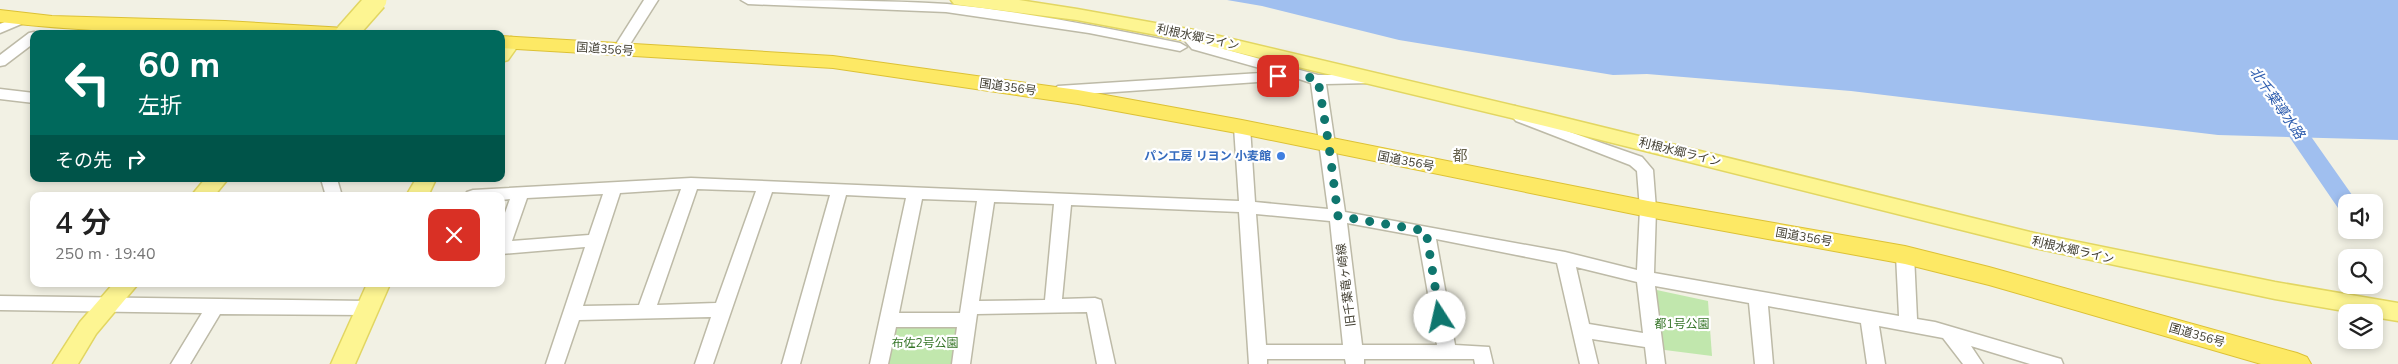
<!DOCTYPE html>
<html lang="ja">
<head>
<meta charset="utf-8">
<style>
	body { margin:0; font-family:"Nunito Sans","Noto Sans JP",sans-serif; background:#f6f6f6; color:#222; height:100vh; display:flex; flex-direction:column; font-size:19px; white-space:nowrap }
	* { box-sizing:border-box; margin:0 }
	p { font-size:16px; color:#767676 }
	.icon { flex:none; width:28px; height:28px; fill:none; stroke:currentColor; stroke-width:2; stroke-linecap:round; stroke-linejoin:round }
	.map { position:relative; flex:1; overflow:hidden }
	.drawer { position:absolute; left:30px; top:192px; width:475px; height:95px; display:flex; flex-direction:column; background:#fff; border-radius:10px; box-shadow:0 2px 8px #0003 }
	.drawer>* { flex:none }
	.hud { position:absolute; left:30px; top:30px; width:475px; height:152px; border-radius:10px; box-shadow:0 2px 8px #0003; background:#00695c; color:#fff; overflow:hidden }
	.tools { position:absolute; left:2338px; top:194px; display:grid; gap:10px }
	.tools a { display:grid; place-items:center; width:45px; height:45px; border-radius:10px; background:#fff; box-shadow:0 2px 8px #0003; font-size:25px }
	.pin { position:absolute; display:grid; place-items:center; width:42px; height:42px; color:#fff; margin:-21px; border-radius:10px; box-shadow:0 2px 8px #0006 }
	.me { position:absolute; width:55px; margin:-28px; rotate:350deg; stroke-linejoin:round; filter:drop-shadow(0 0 4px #0008) }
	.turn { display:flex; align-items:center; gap:18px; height:105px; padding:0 25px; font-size:22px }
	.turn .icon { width:65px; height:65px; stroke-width:2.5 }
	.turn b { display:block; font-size:35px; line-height:42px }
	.then { display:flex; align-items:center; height:48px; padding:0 25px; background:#0003; gap:10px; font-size:19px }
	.round { display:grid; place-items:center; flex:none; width:52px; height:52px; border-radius:10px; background:#f6f6f6 }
	.headline { display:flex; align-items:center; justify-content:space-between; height:85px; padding:0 25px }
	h1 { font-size:30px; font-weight:600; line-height:38px }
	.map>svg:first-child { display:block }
</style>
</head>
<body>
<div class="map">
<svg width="2398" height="364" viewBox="0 0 2398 364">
	<rect width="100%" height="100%" fill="#f2f1e4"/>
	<g fill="#c1e7ad">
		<path d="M 1652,289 L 1708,301 L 1712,356 L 1657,349 Z"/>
		<path d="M 961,322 L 955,364 L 887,364 L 895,323 Z"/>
	</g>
	<path fill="#a0bfef" d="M 1227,0 L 2398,0 L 2398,140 L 2218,135 L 1851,91 L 1647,74 L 1613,75 L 1399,40 L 1262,6 Z"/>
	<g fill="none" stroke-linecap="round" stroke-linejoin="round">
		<path fill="#a0bfef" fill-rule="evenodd" d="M 2284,106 L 2291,108 L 2357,202 L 2346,202 L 2346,210 L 2338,208 L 2273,113 L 2277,108 Z"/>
		<g stroke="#bdbaa7" stroke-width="3">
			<g id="minor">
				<path d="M 644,0 L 658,0 L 625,52 L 615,52 L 613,49 Z"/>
				<path d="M 741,0 C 809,0 879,0 947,4 C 1025,12 1103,27 1180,43 L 1187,47 L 1180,51 L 1089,33 L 946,12 L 748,4 Z"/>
				<path d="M 21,15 L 28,19 L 26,22 L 0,33 L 0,24 Z"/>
				<path d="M 1187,31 L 1192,32 L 1202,43 L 1318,75 L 1375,75 L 1377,78 L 1370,83 L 1326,84 L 1345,212 L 1565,252 L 1637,270 L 1640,209 L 1637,171 L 1630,165 L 1516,121 L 1507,111 L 1510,108 L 1515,106 L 1538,121 L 1642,157 L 1653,170 L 1656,209 L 1654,273 L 1899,316 L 1896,255 L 1899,251 L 1905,249 L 1911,251 L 1914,255 L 1917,319 L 1935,322 L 2054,357 L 2061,359 L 2063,364 L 2030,364 L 1971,346 L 1983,364 L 1963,364 L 1943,338 L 1879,326 L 1885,364 L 1867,364 L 1861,323 L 1768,306 L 1773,364 L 1755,364 L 1749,303 L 1655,286 L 1665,364 L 1647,364 L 1645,347 L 1592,339 L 1598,364 L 1580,364 L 1557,263 L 1436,239 L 1455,345 L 1489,347 L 1493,364 L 1475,364 L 1474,359 L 1364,359 L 1364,364 L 1346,364 L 1345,359 L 1267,359 L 1267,364 L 1249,364 L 1239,212 L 1071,205 L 1062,299 L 1095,298 L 1101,300 L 1115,364 L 1097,364 L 1087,312 L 977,314 L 970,364 L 952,364 L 957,327 L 896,327 L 888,364 L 870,364 L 906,198 L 846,195 L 800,364 L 782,364 L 830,195 L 772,192 L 713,364 L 695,364 L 711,317 L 579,320 L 564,364 L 546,364 L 585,247 L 501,254 L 501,224 L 510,199 L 501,200 L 501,196 L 465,196 L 467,192 L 473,190 L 691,178 L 1239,201 L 1234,127 L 1237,124 L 1247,124 L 1250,127 L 1255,202 L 1328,209 L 1311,83 L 1299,79 L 1058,96 L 1051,91 L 1058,86 L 1274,72 L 1192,49 L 1180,35 ZM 681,189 L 639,305 L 583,306 L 620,193 ZM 697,189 L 756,191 L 716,303 L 657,305 ZM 603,194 L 589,235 L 512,241 L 527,198 ZM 922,199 L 977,201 L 960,313 L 899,313 ZM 994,202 L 1054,204 L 1045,300 L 979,301 ZM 1256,214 L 1330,221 L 1343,345 L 1266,345 ZM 1347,223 L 1418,236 L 1437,345 L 1362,345 ZM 1576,267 L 1637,282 L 1643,333 L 1589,324 Z"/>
				<path d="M 34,32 L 40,34 L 34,34 L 34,43 L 5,65 L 0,66 L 0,55 L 29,33 Z"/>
				<path d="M 0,89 L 34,93 L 34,103 L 0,99 Z"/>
				<path d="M 321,179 L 337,179 L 342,196 L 326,196 Z"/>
				<path d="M 0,296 L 368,301 L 374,303 L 377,308 L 374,313 L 368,315 L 220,314 L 190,364 L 171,364 L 202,313 L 0,310 Z"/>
			</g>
		</g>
		<g stroke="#e2d662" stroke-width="3">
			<g id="major">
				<path d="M 951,0 L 1019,0 L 1077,9 L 1194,30 L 1545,113 L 2030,232 L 2275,282 L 2398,303 L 2398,321 L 2374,317 L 2374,312 L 2350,312 L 2275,299 L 2030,247 L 1545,126 L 1194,42 L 1077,20 L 960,5 L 954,4 Z"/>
				<path d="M 511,37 L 518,39 L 520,43 L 508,60 L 501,62 C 501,50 498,41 511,37 Z"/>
				<path d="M 205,179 L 228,179 L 214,196 L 191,196 Z"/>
				<path d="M 416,179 L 436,179 L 428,196 L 406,196 Z"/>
				<path d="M 113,284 L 138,284 L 96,334 L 78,364 L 53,364 L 80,322 Z"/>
				<path d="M 367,284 L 390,284 L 355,364 L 331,364 Z"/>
			</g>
		</g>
		<g stroke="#dcc135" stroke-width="2">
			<g id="highway">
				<path d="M 0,10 L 52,16 L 225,21 L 346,28 L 353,30 L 356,34 C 238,34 118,36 0,22 Z"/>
				<path d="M 501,36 L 833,56 L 1078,90 L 1242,120 L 1648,201 L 1905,246 L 1989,267 L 2297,353 L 2307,357 L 2311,364 L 2261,364 L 1989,285 L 1905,264 L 1648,217 L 1242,134 L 1078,104 L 833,68 L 501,48 Z"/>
			</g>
		</g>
		<use href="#minor" fill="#fff" fill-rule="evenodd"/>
		<use href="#major" fill="#fdf592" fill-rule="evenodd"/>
		<use href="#highway" fill="#fde965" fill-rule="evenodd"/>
		<g stroke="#e2d662" stroke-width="24" stroke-linecap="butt">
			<path id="major-bridge" d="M 346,34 L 376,0"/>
		</g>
		<use href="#major-bridge" stroke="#fdf592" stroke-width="21"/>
	</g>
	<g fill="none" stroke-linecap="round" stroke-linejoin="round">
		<path stroke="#0f766e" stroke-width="9" stroke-dasharray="0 16.2" d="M 1278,76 L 1298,74 L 1318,80 L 1329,146 L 1338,216 L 1426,231 L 1440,317"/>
	</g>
	<circle fill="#3f7fe0" stroke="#fff" stroke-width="2" cx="1281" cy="156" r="5"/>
	<g text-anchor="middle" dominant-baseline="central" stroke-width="4.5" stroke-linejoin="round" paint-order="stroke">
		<g font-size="12" fill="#444134" stroke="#fff">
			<text transform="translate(1198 37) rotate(12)">利根水郷ライン</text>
			<text transform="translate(605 49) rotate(4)">国道356号</text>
			<text transform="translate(1008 87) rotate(8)">国道356号</text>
			<text transform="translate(1680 152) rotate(14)">利根水郷ライン</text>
			<text transform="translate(1406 161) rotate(11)">国道356号</text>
			<text transform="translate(1804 237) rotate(10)">国道356号</text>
			<text transform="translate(2073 250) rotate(13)">利根水郷ライン</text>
			<text transform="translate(1346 285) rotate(-97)">旧千葉竜ヶ崎線</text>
			<text transform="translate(2197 335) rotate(16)">国道356号</text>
		</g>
		<g font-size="12" font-weight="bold" fill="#366cbe" stroke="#fff" text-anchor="end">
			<text x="1271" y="156">パン工房 リヨン 小麦館</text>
		</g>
		<g font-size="12" fill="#367528" stroke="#fff">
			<text x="1682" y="324">都1号公園</text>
			<text x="925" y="343">布佐2号公園</text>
		</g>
		<g font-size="14" font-style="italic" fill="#2f5eaf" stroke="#fff">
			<text transform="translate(2277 103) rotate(55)">北千葉導水路</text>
		</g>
		<g font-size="15" fill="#67624c" stroke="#fff">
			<text x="1460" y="156">都</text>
		</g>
	</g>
</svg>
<div class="tools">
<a><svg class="icon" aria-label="sound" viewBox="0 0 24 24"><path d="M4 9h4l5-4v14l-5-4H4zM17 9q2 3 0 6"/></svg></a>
<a><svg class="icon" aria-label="search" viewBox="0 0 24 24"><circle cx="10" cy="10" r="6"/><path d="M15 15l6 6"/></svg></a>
<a><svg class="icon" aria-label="layers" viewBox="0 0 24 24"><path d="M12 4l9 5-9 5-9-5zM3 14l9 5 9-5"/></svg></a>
</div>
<div class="pin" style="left:1278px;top:76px;background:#d93025"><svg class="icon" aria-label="arrive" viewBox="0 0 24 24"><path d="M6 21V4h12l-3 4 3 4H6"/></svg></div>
<svg class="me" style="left:1440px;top:317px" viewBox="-20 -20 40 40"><circle r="19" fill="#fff"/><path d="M0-13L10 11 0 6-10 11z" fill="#0f766e"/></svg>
<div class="hud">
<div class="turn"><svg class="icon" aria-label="left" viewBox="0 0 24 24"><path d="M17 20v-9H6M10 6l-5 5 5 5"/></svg><div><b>60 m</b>左折</div></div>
<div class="then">その先<svg class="icon" aria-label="right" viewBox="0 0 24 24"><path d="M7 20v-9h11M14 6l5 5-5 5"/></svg></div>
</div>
<section class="drawer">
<div class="headline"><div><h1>4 分</h1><p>250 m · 19:40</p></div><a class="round" style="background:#d93025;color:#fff"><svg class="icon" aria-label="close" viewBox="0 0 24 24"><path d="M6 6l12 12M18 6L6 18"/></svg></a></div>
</section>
</div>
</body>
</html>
